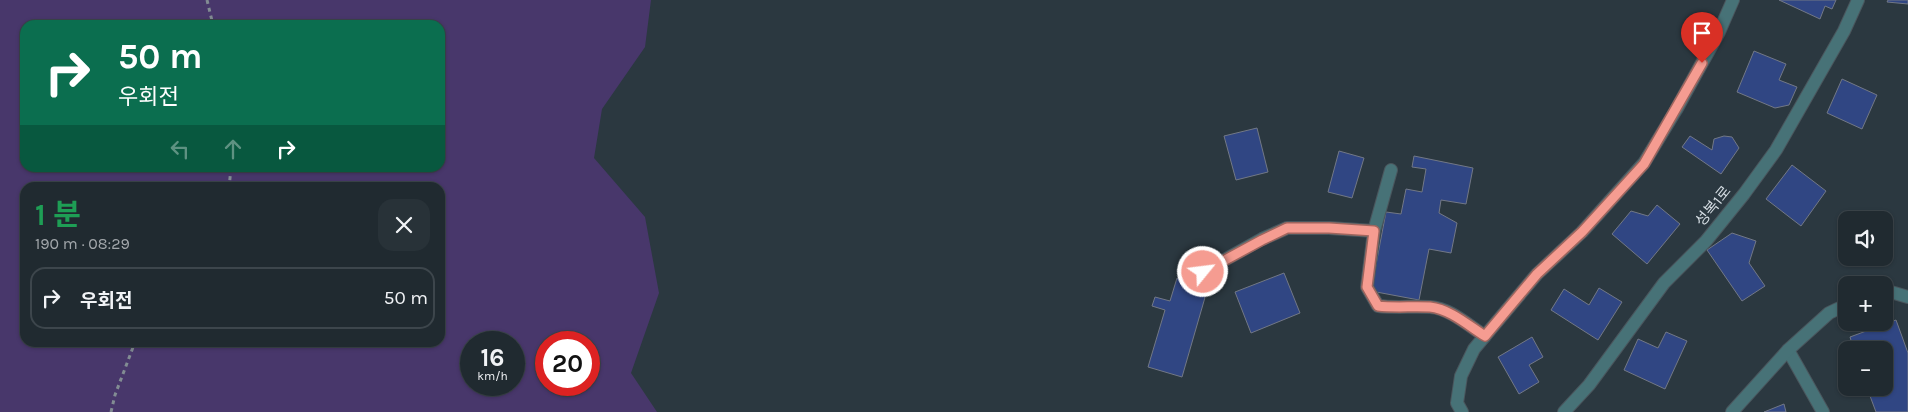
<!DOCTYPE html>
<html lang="ko">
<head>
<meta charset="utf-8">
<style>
	body { margin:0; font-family:Karla,"Noto Sans KR",sans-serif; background:#283238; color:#f1f3f6; height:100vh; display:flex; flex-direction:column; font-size:19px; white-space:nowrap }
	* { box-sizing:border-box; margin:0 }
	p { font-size:16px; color:#a2a7ab }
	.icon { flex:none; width:28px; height:28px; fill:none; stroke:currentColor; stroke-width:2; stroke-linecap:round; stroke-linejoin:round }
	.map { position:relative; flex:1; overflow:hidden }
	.side { position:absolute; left:20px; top:182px; width:425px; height:165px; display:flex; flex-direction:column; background:#202a30; border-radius:15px; box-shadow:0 1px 4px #0004,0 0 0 1px #3d464c }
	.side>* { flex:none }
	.hud { position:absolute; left:20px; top:20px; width:425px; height:152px; border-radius:15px; box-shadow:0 1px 4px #0004,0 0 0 1px #3d464c; background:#0b6e4f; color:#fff; overflow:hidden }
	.controls { position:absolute; left:1838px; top:211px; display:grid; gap:10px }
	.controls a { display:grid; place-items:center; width:55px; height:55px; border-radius:10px; background:#202a30; box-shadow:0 1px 4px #0004,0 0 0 1px #3d464c; font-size:25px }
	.speed { position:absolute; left:460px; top:331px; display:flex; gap:10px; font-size:25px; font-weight:700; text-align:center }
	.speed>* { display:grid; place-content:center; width:65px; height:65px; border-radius:50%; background:#202a30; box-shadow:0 1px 4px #0004,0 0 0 1px #3d464c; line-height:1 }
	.speed small { font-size:12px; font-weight:400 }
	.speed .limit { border:8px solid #d22; background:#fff; color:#111 }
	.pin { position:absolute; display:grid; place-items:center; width:42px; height:42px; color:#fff; margin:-51px -21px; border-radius:50% 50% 50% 0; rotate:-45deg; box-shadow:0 0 5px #0007 }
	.pin .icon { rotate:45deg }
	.me { position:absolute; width:55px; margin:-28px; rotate:61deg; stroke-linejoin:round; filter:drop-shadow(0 0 4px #0008) }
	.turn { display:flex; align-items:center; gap:18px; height:105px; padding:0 15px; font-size:22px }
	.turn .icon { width:65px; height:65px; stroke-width:2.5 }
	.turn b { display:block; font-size:35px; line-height:42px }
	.lanes { display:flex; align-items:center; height:48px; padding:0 15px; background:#0003; justify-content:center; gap:25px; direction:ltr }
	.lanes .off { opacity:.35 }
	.round { display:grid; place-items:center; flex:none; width:52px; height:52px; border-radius:15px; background:#283238 }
	.headline { display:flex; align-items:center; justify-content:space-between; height:85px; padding:0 15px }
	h1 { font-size:30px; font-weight:700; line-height:38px; color:#1e9e55 }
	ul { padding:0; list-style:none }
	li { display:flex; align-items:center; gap:15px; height:62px; margin:0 10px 8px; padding:0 5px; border:2px solid #3d464c; border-radius:15px }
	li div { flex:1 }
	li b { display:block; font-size:19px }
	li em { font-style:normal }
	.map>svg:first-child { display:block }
</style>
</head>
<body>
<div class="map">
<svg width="1908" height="412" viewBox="0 0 1908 412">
	<rect width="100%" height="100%" fill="#2b3840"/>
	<path fill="#48376b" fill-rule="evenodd" d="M 0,0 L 651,0 L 645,47 L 602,109 L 594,158 L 645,217 L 659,293 L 631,373 L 657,412 L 0,412 ZM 25,25 L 440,25 L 440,168 L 25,168 ZM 25,188 L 440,188 L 440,342 L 25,342 ZM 471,342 L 514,342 L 514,385 L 471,385 ZM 546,342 L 589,342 L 589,385 L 546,385 Z"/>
	<g fill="#304683" stroke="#727886">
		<path d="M 1779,0 L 1836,0 L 1832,9 L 1825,6 L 1820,19 Z"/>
		<path d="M 1888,0 L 1908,0 L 1908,4 L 1887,2 Z"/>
		<path d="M 1754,51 L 1786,64 L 1779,80 L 1797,87 L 1789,105 L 1775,108 L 1737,92 Z"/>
		<path d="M 1842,79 L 1877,95 L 1862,129 L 1827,113 Z"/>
		<path d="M 1257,128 L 1268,172 L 1236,180 L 1224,136 Z"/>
		<path d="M 1690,136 L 1712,150 L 1714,139 L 1724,136 L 1732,137 L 1739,148 L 1721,174 L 1682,147 Z"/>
		<path d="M 1339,151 L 1364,158 L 1352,198 L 1328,192 Z"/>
		<path d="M 1414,156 L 1473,168 L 1466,204 L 1441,200 L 1439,213 L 1457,223 L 1451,253 L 1429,249 L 1419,300 L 1371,291 L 1386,212 L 1401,214 L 1406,189 L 1422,192 L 1426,169 L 1412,167 Z"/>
		<path d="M 1792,165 L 1826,191 L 1801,226 L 1766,199 Z"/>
		<path d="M 1657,205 L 1680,224 L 1647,264 L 1612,234 L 1631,211 L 1648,216 Z"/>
		<path d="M 1732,233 L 1756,241 L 1749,263 L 1765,286 L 1742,301 L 1707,250 Z"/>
		<path d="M 1284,273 L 1300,313 L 1251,333 L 1235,292 Z"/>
		<path d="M 1177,278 L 1208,287 L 1182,377 L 1148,367 L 1165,310 L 1152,306 L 1155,297 L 1170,301 Z"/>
		<path d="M 1599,288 L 1622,302 L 1598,340 L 1551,310 L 1564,289 L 1589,305 Z"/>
		<path d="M 1896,320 L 1908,353 L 1908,412 L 1876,412 L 1867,388 L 1884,388 L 1884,350 L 1854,350 L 1850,337 Z"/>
		<path d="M 1666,332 L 1687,341 L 1665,389 L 1624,370 L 1638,339 L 1658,348 Z"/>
		<path d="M 1532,337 L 1543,357 L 1529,365 L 1539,382 L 1519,394 L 1498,357 Z"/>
		<path d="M 1784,404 L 1786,412 L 1764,412 Z"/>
	</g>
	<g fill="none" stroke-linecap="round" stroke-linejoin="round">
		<g stroke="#4a565d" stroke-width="14">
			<g id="lane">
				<path d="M 1391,170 L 1374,231 L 1367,287 L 1378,306 C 1396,308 1412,306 1430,307 C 1450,308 1469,326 1485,336"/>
				<path d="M 1203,272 L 1262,239 L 1287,228 L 1329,228 L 1374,231"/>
				<path d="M 1884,290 L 1908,297"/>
				<path d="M 1788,350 L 1823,412"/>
				<path d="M 1732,412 L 1788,350 L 1829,313 L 1846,305"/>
			</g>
		</g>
		<g stroke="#4a565d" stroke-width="14">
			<g id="street">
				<path d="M 1462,412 L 1457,403 L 1461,376 L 1474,349 L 1537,274 L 1582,232 L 1644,163 L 1676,110 L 1719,32 L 1733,0"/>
				<path d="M 1564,412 L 1589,385 L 1664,283 L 1706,241 L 1744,194 L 1776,150 L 1844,31 L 1858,0"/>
			</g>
		</g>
		<g stroke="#828c93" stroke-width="3" stroke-dasharray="4 4" stroke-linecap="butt">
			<path d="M 207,0 L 213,25"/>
			<path d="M 229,188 L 231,168"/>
			<path d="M 111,412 L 115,395 L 135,342"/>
		</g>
		<use href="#lane" stroke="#477277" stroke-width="12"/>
		<use href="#street" stroke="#477277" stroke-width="12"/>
	</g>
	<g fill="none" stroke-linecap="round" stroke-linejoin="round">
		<g stroke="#9f655e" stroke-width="12">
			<path id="route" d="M 1203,272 L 1262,240 L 1287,228 L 1329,228 L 1374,231 L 1367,287 L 1378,306 C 1396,308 1412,306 1430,307 C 1450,309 1469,326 1485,336 L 1537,274 L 1582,232 L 1644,164 L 1702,63"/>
		</g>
		<use href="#route" stroke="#f59c91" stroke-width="9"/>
	</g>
	<g text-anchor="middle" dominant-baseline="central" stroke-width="4" stroke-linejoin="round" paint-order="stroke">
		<g font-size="15" fill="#d5dde3" stroke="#2b3840">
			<text transform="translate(1713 206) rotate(-51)">성복1로</text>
		</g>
	</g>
</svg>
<div class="controls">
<a><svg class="icon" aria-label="sound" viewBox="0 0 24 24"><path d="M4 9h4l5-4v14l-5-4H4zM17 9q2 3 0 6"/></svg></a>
<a>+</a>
<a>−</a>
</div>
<div class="speed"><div>16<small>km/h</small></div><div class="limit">20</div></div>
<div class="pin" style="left:1702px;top:63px;background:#d93025"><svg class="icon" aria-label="arrive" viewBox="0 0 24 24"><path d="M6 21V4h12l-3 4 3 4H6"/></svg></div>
<svg class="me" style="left:1203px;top:272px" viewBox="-20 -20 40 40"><circle r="17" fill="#f59c91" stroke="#fff" stroke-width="3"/><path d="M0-11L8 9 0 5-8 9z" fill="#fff"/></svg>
<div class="hud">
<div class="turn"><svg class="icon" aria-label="right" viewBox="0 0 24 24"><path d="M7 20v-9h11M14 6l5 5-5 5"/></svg><div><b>50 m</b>우회전</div></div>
<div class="lanes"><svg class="icon off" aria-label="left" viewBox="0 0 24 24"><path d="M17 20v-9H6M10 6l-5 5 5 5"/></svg><svg class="icon off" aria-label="ahead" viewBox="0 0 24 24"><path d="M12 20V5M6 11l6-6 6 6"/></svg><svg class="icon" aria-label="right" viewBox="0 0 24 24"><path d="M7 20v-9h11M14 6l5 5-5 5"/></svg></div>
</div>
<section class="side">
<div class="headline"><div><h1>1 분</h1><p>190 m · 08:29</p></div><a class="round"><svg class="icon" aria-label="close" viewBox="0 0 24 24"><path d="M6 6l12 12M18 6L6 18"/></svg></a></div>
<ul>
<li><svg class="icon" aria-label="right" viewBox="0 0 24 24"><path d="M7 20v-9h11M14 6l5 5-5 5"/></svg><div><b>우회전</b></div><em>50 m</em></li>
</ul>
</section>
</div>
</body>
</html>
